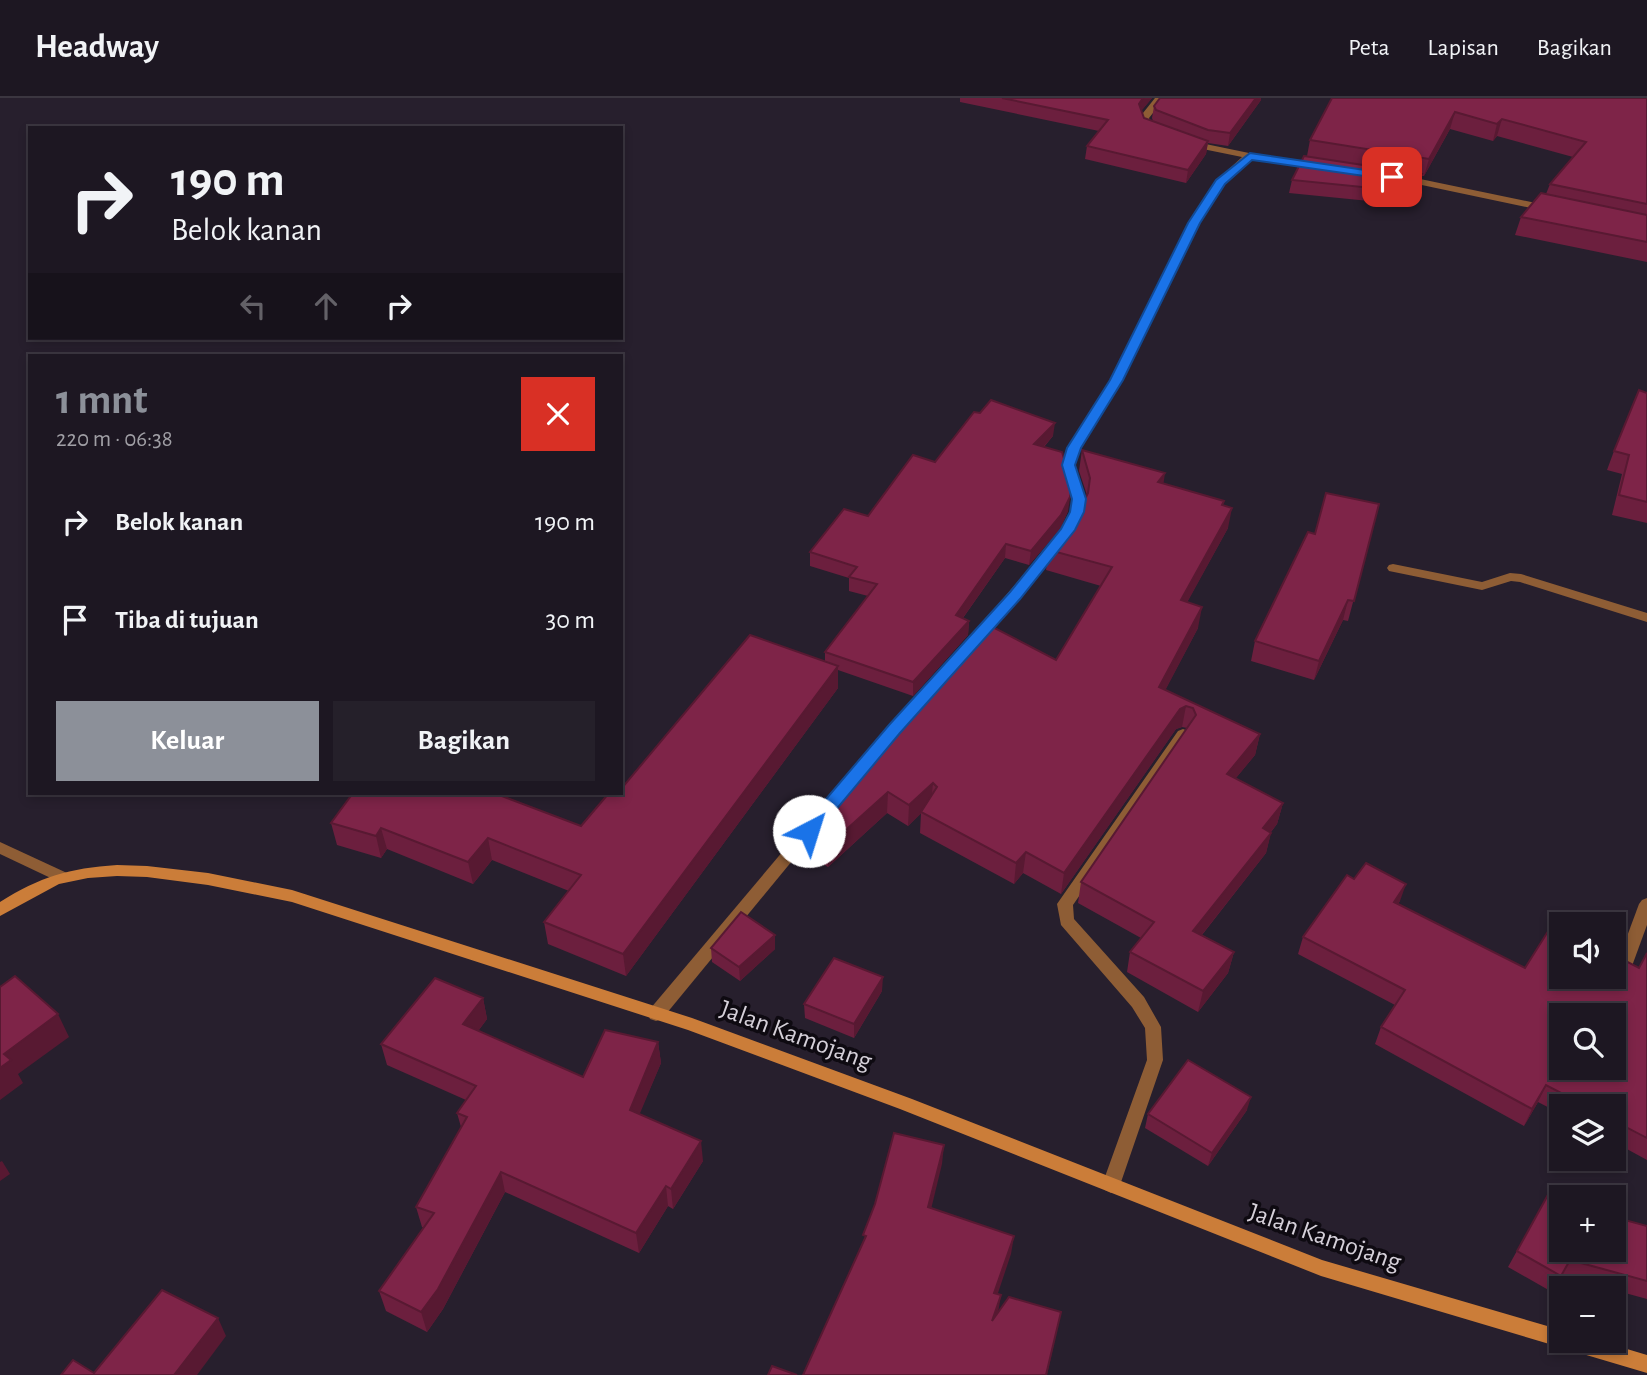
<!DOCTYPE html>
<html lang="id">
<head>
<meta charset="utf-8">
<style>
	body { margin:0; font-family:"Alegreya Sans",sans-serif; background:#25202a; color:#f1f3f6; height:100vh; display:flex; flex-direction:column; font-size:26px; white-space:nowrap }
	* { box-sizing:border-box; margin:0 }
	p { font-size:23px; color:#a09fa5 }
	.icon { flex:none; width:38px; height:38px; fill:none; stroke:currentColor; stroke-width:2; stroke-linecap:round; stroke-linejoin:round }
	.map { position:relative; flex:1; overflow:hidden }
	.drawer { position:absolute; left:28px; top:256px; width:595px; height:441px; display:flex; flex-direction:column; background:#1d1722; border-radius:0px; box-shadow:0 4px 10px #0003,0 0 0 2px #3b3640 }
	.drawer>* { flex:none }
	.banner { position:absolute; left:28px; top:28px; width:595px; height:214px; border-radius:0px; box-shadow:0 4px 10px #0003,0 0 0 2px #3b3640; background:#1d1722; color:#f1f3f6; overflow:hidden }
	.controls { position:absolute; left:1549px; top:814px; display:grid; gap:14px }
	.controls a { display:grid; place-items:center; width:77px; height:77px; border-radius:0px; background:#1d1722; box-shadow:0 4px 10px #0003,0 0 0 2px #3b3640; font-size:35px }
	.pin { position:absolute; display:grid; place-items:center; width:60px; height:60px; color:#fff; margin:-30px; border-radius:14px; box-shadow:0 4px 10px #0006 }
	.me { position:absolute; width:77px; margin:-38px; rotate:40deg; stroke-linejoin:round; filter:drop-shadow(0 0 5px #0008) }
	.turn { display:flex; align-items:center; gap:24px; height:147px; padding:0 28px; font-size:32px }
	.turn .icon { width:91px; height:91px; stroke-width:2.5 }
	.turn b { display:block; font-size:49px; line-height:60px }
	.lanes { display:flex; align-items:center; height:66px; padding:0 28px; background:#0003; justify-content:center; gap:35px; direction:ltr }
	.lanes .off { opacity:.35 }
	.round { display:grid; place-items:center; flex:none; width:74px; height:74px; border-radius:0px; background:#25202a }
	.overview { display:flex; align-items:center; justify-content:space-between; height:119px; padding:0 28px }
	h1 { font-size:42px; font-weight:700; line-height:52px; color:#8c9099 }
	.primary-button { display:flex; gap:14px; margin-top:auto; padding:14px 28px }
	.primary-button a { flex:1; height:80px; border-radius:0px; background:#8c9099; color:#fff; font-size:28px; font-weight:700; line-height:80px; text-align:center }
	.primary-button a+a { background:#25202a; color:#f1f3f6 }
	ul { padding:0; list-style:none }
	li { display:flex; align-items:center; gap:21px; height:98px; padding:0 28px }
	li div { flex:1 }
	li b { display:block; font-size:26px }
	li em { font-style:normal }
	header { display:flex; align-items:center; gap:42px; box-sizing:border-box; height:98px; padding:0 35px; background:#1d1722; border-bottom:2px solid #3b3640 }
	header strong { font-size:33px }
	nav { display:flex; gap:38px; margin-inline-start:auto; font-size:24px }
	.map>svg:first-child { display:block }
</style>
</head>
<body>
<header>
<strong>Headway</strong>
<nav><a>Peta</a><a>Lapisan</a><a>Bagikan</a></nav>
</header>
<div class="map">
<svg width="1647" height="1277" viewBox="0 0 1647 1277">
	<rect width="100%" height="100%" fill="#271f2d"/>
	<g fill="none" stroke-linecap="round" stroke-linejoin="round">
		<g fill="#8e5d35" fill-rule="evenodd">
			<path d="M 1155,0 L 1165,0 L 1149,20 L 1152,27 L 1161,33 L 1156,36 L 1145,31 L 1139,20 Z"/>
			<path d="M 1191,43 L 1249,55 L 1319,65 L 1324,68 L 1319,71 L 1251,61 L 1224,86 L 1199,125 L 1123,282 L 1080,350 L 1075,367 L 1085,401 L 1083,414 L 1074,433 L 981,544 L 971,544 L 969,541 L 971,538 L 1062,432 L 1071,414 L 1073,401 L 1063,367 L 1068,350 L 1111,282 L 1189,125 L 1217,82 L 1242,59 L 1188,48 L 1188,44 Z"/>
			<path d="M 1401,77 L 1550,108 L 1555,111 L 1550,114 L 1398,82 L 1396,80 Z"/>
			<path d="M 1393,466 L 1482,484 L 1510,475 L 1521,476 L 1647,515 L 1647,524 L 1520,484 L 1511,483 L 1482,492 L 1389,473 L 1387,470 L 1389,467 Z"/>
			<path d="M 943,572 L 950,577 L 948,580 L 896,638 L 886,638 L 884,635 L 886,632 L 938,574 Z"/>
			<path d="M 1183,631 L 1188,633 L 1190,636 L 1188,639 L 1073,807 L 1074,821 L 1144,899 L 1161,929 L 1163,962 L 1120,1087 L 1117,1092 L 1111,1095 L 1105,1092 L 1102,1087 L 1147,962 L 1145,930 L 1132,909 L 1061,827 L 1057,806 L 1178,633 Z"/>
			<path d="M 815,720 L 820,721 L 822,725 L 820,729 L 662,921 L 656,923 L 650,921 L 648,916 L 650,911 L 810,721 Z"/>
			<path d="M 0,744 L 67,775 L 70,779 L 67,783 L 57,783 L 0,756 Z"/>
			<path d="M 1647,800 L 1647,827 L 1632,868 L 1630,872 L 1624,874 L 1618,872 L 1616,868 L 1639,806 L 1642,802 Z"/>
		</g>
		<path fill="#cb7d39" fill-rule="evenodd" d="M 117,767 L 147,768 L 208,775 L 292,792 L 692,920 L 912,1001 L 1322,1162 L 1561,1232 L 1561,1242 L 1597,1242 L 1647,1257 L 1647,1275 L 1321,1178 L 900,1011 L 688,932 L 292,804 L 208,787 L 147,779 L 117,778 L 88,780 L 59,786 L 0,818 L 0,804 C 40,779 69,770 117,767 Z"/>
	</g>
	<g fill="#6c1f3e">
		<path d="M 960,0 L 1152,0 L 1141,13 L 1144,20 L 1153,23 L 1152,20 L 1154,8 L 1261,2 L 1228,48 L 1208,45 L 1206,56 L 1186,85 L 1085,61 L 1087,48 L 1099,33 L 960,4 Z"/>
		<path d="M 1332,0 L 1647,0 L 1647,164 L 1515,137 L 1521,119 L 1546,96 L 1550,86 L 1573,59 L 1497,38 L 1493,43 L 1450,31 L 1424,78 L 1422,78 L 1419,88 L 1409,107 L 1289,95 L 1292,82 L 1307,58 L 1310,42 Z"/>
		<path d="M 1647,295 L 1647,425 L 1612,417 L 1622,376 L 1607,372 L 1614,353 Z"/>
		<path d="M 1053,338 L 1044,349 L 1068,413 L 1060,431 L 1029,467 L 1005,460 L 963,520 L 969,523 L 968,537 L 913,598 L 838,572 L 838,590 L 626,878 L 548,846 L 544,824 L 569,793 L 492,762 L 473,786 L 387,751 L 381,760 L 337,747 L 331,725 L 353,695 L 500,695 L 498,696 L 581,728 L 616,697 L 825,563 L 825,554 L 868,498 L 849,493 L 849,480 L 810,468 L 810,454 L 868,418 L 935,364 Z"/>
		<path d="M 1082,352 L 1163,385 L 1223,407 L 1228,430 L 1187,504 L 1198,530 L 1165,592 L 1260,636 L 1255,657 L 1235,681 L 1283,705 L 1277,726 L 1271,734 L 1266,755 L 1202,837 L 1234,854 L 1228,875 L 1198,914 L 1127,874 L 1130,854 L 1141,840 L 1078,805 L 1081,784 L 1187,630 L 1182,629 L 1176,631 L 1061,796 L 1023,775 L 1014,786 L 920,735 L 921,715 L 908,728 L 887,715 L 828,769 L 803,754 L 803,733 L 930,596 L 931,583 L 1056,562 L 1101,488 L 1046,472 L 1049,452 L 1077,417 L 1087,397 L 1079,373 Z"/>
		<path d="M 1379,406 L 1348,523 L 1343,522 L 1314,582 L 1251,563 L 1255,543 L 1315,436 Z"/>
		<path d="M 1400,803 L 1398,806 L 1525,870 L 1639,870 L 1647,855 L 1647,1062 L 1614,1044 L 1614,1008 L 1561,1008 L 1561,1016 L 1538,1004 L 1524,1028 L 1375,946 L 1381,929 L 1395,907 L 1298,856 L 1303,839 Z"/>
		<path d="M 775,837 L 775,851 L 740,883 L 712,864 L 711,850 Z"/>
		<path d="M 882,893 L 854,940 L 805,920 L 804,906 Z"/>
		<path d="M 483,900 L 487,921 L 478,933 L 583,979 L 658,944 L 661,965 L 639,1016 L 703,1063 L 673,1111 L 668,1108 L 639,1155 L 505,1094 L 443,1211 L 427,1234 L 386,1213 L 379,1193 L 424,1130 L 422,1129 L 416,1109 L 461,1029 L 457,1015 L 466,1002 L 387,967 L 381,946 Z"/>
		<path d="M 1247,1012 L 1208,1068 L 1145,1030 L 1148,1016 Z"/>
		<path d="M 1549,1095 L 1561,1152 L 1647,1128 L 1647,1201 L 1614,1192 L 1614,1190 L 1605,1190 L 1562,1178 L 1552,1194 L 1508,1169 Z"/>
	</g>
	<g fill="#581932">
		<path d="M 1143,0 L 1152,0 L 1137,18 L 1139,6 Z"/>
		<path d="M 1256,0 L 1261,0 L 1261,2 L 1228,48 L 1230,35 Z"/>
		<path d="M 1455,14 L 1450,31 L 1424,78 L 1429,61 Z"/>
		<path d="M 1502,21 L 1497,38 L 1493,43 L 1497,26 Z"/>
		<path d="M 1208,43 L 1206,56 L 1186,85 L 1188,72 Z"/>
		<path d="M 1422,76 L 1419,88 L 1409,107 L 1412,94 Z"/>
		<path d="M 1055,325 L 1053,338 L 1033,360 L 1034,346 Z"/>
		<path d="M 1165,375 L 1162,396 L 1158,384 Z"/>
		<path d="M 1072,387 L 1068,413 L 1060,431 L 1029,467 L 1031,453 Z"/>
		<path d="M 1232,410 L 1228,430 L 1177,523 L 1181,502 Z"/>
		<path d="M 1006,446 L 1005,460 L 955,531 L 956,517 Z"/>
		<path d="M 1348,502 L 1343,522 L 1314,582 L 1319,563 Z"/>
		<path d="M 1202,509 L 1198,530 L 1156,610 L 1159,589 Z"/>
		<path d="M 969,523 L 968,537 L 913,598 L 913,584 Z"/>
		<path d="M 838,568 L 838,590 L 626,878 L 623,856 Z"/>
		<path d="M 1186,608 L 1182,629 L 1176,631 L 1061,796 L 1064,775 L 1180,611 Z"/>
		<path d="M 1260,636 L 1255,657 L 1222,697 L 1227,676 Z"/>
		<path d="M 933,685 L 931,706 L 908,728 L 909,707 Z"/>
		<path d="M 888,694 L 887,715 L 828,769 L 828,748 Z"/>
		<path d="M 1283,705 L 1277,726 L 1257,751 L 1263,730 Z"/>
		<path d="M 381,730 L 387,751 L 381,760 L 376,738 Z"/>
		<path d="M 1271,735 L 1266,755 L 1189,853 L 1193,833 Z"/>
		<path d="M 488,740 L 492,762 L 473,786 L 468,764 Z"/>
		<path d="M 1026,754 L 1023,775 L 1014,786 L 1016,765 Z"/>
		<path d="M 1406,786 L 1400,803 L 1388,821 L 1394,804 Z"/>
		<path d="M 775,837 L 775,851 L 740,883 L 739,869 Z"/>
		<path d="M 1234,854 L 1228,875 L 1198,914 L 1203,893 Z"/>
		<path d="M 883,879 L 882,893 L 854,940 L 854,926 Z"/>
		<path d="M 483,900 L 487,921 L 468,947 L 463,926 Z"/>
		<path d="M 58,916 L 69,939 L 18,976 L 23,985 L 0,1002 L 0,970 L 4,956 Z"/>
		<path d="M 658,944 L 661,965 L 633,1032 L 630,1012 Z"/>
		<path d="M 1546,987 L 1538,1004 L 1524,1028 L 1532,1011 Z"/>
		<path d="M 1251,999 L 1247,1012 L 1208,1068 L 1212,1055 Z"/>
		<path d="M 701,1043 L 703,1063 L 673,1111 L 671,1091 Z"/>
		<path d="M 944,1047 L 942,1066 L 927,1128 L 928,1109 Z"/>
		<path d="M 2,1063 L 10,1076 L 0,1083 L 0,1064 Z"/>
		<path d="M 501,1074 L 505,1094 L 443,1211 L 427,1234 L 421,1214 Z"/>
		<path d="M 666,1088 L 668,1108 L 639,1155 L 636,1135 Z"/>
		<path d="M 1014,1138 L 1011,1156 L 992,1213 L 994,1195 Z"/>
		<path d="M 1001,1197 L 998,1215 L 992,1223 Z"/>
		<path d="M 1061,1214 L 1047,1277 L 1046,1277 Z"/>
		<path d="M 218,1220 L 226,1238 L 197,1277 L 174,1277 Z"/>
	</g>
	<g fill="#7e2448" stroke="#581932" stroke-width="2" fill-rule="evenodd">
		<path d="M 1002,0 L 1143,0 L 1139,6 L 1144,20 L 1208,43 L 1188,72 L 1087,48 L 1108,22 Z"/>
		<path d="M 1160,0 L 1256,0 L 1230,35 L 1208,32 L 1156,12 L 1154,8 Z"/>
		<path d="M 1332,0 L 1647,0 L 1647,106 L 1550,86 L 1586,44 L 1502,21 L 1497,26 L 1455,14 L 1429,61 L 1310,42 Z"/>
		<path d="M 1304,58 L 1422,76 L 1412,94 L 1292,82 Z"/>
		<path d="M 1541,95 L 1647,117 L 1647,144 L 1521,119 Z"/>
		<path d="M 1639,292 L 1647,295 L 1647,404 L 1619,397 L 1629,357 L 1614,353 Z"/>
		<path d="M 991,302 L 1055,325 L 1034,346 L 1062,354 L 1072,387 L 1070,399 L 1061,417 L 1031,453 L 1006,446 L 956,517 L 969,523 L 913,584 L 825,554 L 877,486 L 849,479 L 857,469 L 810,454 L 844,411 L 868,418 L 913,357 L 935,364 L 974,314 L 980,315 Z"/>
		<path d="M 1082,352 L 1165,375 L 1158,384 L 1224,403 L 1222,407 L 1232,410 L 1181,502 L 1202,509 L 1159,589 L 1260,636 L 1227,676 L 1283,705 L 1263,730 L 1271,735 L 1193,833 L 1234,854 L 1203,893 L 1130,854 L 1154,824 L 1081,784 L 1196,617 L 1193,610 L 1186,608 L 1180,611 L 1064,775 L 1026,754 L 1016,765 L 921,714 L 937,689 L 933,685 L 909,707 L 888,694 L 828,748 L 803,733 L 874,649 L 941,587 L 931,583 L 985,525 L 1056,562 L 1112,469 L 1049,452 L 1077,417 L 1088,395 L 1090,380 Z"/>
		<path d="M 1326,395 L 1379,406 L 1354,503 L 1348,502 L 1319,563 L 1255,543 L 1308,434 L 1315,436 Z"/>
		<path d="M 750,537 L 838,568 L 623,856 L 544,824 L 581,777 L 488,740 L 468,764 L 381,730 L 376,738 L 331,725 L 353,695 L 494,695 L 581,728 L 609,695 L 616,697 L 619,695 L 621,695 L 621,691 Z"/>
		<path d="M 1366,765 L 1406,786 L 1394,804 L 1525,870 L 1552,827 L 1561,832 L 1561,878 L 1614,878 L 1614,857 L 1639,870 L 1647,855 L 1647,1040 L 1614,1023 L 1614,1008 L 1586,1008 L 1546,987 L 1532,1011 L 1381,929 L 1405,892 L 1303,839 L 1347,777 L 1354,781 ZM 1561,917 L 1614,917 L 1614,970 L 1561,970 Z"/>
		<path d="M 741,814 L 775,837 L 739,869 L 711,850 Z"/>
		<path d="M 834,860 L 883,879 L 854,926 L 804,906 Z"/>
		<path d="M 15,878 L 58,916 L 4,956 L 11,962 L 0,970 L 0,889 Z"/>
		<path d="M 435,880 L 483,900 L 463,926 L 583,979 L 605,932 L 658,944 L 630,1012 L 701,1043 L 671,1091 L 666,1088 L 636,1135 L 501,1074 L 438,1191 L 421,1214 L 379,1193 L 434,1115 L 416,1109 L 467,1019 L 457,1015 L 476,988 L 381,946 Z"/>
		<path d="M 1188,962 L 1251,999 L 1212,1055 L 1148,1016 Z"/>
		<path d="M 894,1035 L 944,1047 L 928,1109 L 1014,1138 L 994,1195 L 1001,1197 L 992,1223 L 1009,1199 L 1061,1214 L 1046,1277 L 803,1277 L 866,1138 L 863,1137 L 875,1106 Z"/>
		<path d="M 1549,1095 L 1561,1102 L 1561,1152 L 1614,1152 L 1614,1119 L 1647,1128 L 1647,1183 L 1570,1162 L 1561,1178 L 1517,1153 Z"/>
		<path d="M 162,1192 L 218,1220 L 174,1277 L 61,1277 L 73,1262 L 94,1275 Z"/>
		<path d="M 772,1268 L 797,1277 L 768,1277 Z"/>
	</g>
	<path fill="#1a73e8" stroke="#114b97" stroke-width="2" d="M 1250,55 L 1392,76 L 1398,79 L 1392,82 L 1252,62 L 1225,86 L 1200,125 L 1123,282 L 1081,350 L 1075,367 L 1086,401 L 1084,414 L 1075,432 L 1020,501 L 900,635 L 815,737 L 803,737 L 801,733 L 803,728 L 889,627 L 1010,494 L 1061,431 L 1070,414 L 1072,401 L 1062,367 L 1067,350 L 1110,282 L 1188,125 L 1216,82 Z"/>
	<g text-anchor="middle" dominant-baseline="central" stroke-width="7" stroke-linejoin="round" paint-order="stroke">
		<g font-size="26" fill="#d5d0d9" stroke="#0e0a11">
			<text transform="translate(796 937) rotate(20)">Jalan Kamojang</text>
			<text transform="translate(1325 1139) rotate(19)">Jalan Kamojang</text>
		</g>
	</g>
</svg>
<div class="controls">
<a><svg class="icon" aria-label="sound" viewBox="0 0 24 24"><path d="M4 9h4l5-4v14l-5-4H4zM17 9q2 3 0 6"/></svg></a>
<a><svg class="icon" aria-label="search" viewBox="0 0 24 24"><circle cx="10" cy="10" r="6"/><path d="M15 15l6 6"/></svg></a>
<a><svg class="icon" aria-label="layers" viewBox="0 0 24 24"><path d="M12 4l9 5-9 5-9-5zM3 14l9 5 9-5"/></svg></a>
<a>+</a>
<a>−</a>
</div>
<div class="pin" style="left:1392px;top:79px;background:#d93025"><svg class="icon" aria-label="arrive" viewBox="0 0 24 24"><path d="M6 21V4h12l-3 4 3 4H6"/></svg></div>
<svg class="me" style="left:809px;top:733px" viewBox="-20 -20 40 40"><circle r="19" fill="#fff"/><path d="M0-13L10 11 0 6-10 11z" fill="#1a73e8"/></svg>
<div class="banner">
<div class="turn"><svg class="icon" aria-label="right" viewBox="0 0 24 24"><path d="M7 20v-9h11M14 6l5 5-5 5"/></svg><div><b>190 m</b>Belok kanan</div></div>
<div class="lanes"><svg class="icon off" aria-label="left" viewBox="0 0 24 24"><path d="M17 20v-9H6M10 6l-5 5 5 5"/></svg><svg class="icon off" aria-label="ahead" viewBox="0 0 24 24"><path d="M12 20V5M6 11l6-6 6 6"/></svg><svg class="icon" aria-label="right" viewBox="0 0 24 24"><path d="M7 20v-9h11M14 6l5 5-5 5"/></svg></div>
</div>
<section class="drawer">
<div class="overview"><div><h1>1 mnt</h1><p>220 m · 06:38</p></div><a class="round" style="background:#d93025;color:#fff"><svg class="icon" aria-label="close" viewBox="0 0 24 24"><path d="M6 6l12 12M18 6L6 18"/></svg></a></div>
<ul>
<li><svg class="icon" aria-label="right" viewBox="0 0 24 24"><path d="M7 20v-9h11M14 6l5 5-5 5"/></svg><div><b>Belok kanan</b></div><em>190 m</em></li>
<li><svg class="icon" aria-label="arrive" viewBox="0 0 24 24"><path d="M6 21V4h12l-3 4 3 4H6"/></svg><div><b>Tiba di tujuan</b></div><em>30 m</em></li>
</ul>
<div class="primary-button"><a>Keluar</a><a>Bagikan</a></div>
</section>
</div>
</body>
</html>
